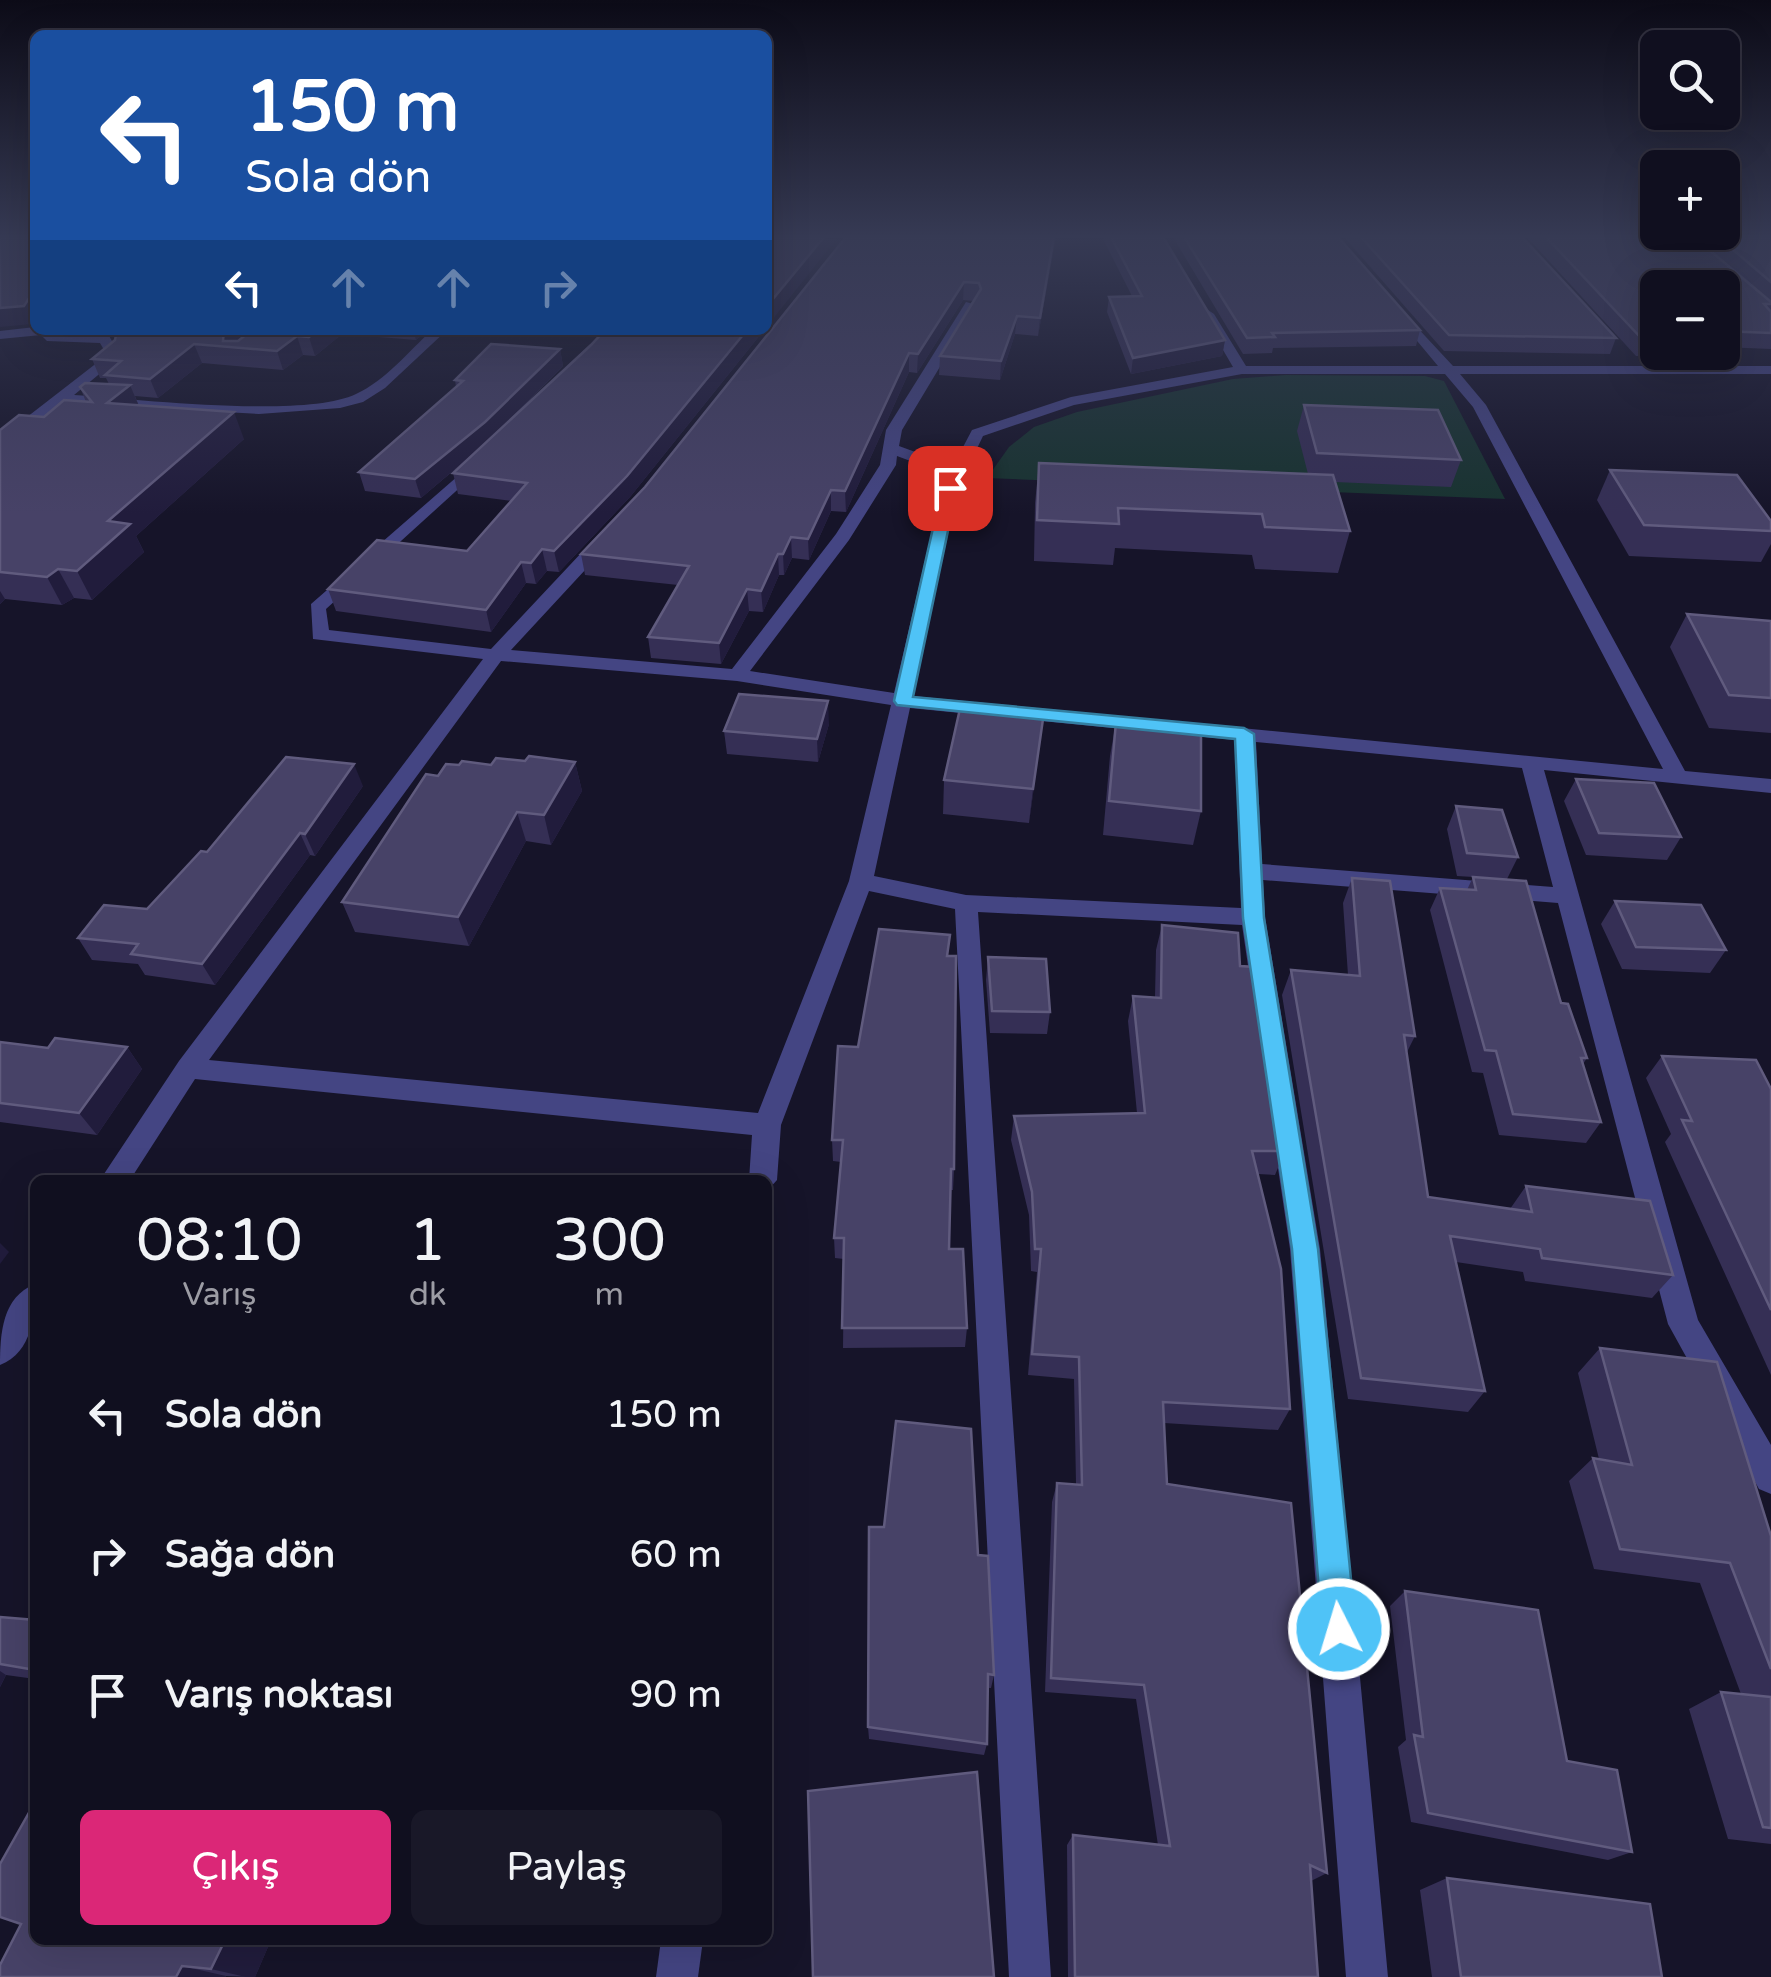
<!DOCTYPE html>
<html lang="tr">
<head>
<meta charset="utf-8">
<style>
	body { margin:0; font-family:"Varela Round",sans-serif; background:#191828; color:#f1f3f6; height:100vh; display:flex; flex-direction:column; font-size:38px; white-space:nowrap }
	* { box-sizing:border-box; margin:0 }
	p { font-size:32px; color:#9c9ca4 }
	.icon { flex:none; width:55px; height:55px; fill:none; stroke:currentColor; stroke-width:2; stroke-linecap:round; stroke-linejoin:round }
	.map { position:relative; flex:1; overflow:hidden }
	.panel { position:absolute; left:30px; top:1175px; width:742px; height:770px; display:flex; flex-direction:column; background:#100f1f; border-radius:15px; box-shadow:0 10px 40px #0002,0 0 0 2px #302f3d }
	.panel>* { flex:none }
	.top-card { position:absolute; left:30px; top:30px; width:742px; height:305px; border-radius:15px; box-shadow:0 10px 40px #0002,0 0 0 2px #302f3d; background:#1a4fa0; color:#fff; overflow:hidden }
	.fabs { position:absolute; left:1640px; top:30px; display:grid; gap:20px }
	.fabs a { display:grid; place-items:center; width:100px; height:100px; border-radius:15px; background:#100f1f; box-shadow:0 10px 40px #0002,0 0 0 2px #302f3d; font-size:50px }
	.pin { position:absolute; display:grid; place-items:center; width:85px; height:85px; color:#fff; margin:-42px; border-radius:20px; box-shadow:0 5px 15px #0006 }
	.me { position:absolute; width:110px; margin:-55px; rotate:355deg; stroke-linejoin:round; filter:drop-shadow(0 0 8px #0008) }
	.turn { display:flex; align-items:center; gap:35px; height:210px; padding:0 50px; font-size:45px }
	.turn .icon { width:130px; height:130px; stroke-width:2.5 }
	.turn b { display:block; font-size:70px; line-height:85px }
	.lanes { display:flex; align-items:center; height:95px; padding:0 50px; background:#0003; justify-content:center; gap:50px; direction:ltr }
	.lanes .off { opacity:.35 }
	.eta { display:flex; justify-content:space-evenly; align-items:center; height:170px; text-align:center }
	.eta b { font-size:60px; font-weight:600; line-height:70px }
	.primary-button { display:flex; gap:20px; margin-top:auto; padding:20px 50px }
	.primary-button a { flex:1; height:115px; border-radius:15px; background:#db2777; color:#fff; font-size:40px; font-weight:600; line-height:115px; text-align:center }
	.primary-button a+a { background:#191828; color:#f1f3f6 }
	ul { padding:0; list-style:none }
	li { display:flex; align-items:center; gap:30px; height:140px; padding:0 50px }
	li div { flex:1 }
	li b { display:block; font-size:38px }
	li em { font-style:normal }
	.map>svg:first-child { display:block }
</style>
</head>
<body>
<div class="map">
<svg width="1771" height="1977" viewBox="0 0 1771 1977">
	<rect width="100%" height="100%" fill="#161429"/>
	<path fill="#183330" d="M 1286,375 L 1425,376 L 1444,381 L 1505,499 L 987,478 L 1009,447 L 1034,427 L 1077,412 L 1233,379 Z"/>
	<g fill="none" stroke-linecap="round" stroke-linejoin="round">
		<g fill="#444583" fill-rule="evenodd">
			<path d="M 966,302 L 977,305 L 902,430 L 899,446 L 953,466 L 972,430 L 1071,397 L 1233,367 L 1202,314 L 1208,310 L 1214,314 L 1246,366 L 1438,366 L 1393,312 L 1399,308 L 1453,366 L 1771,366 L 1771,374 L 1460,374 L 1486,405 L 1685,771 L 1771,779 L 1771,793 L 1544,770 L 1698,1320 L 1771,1445 L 1771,1494 L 1759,1489 L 1668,1324 L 1558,903 L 1263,880 L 1265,917 L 1320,1249 L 1388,1977 L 1346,1977 L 1290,1249 L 1242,925 L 978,912 L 1051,1977 L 1009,1977 L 955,909 L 869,891 L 781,1125 L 777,1180 L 768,1190 L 768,1180 L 749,1180 L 752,1135 L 195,1079 L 130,1180 L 100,1180 L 179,1061 L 483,659 L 313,639 L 311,604 L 482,455 L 487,457 L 487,463 L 326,609 L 329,630 L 491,649 L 599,534 L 611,534 L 611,542 L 511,650 L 732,669 L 836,534 L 880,465 L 886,430 ZM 1242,374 L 1445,374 L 1473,407 L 1663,769 L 913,696 L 958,488 L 983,436 L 1074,405 ZM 897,456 L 948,475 L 942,488 L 894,693 L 750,671 L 849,540 L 896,465 ZM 501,661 L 737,681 L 891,705 L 849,881 L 758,1113 L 209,1060 ZM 910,708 L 1235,740 L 1241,908 L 966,895 L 874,876 ZM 1256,742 L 1522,768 L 1553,887 L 1262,864 Z"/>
			<path d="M 35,327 L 56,330 L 55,333 L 109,336 L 121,356 L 74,395 C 137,399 304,419 356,394 C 386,380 408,352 432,330 L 447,330 L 385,388 L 363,402 L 340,408 L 259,414 L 63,403 L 0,450 L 0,438 L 107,355 L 100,343 L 47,341 L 41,335 L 0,339 L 0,331 Z"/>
			<path d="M 35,1284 C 35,1314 33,1352 0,1365 C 0,1334 2,1297 35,1284 Z"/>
			<path d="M 661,1940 L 703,1940 L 698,1977 L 656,1977 Z"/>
		</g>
	</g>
	<g fill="#352f55">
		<path d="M 846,237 L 1056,237 L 1038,336 L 1015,334 L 1000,380 L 939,375 L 940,356 L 974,301 L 963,300 L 917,373 L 909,372 L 846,512 L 831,511 L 809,560 L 792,558 L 784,575 L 779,575 L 763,612 L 749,611 L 721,664 L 651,658 L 648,637 L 678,585 L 585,575 L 581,554 L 645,487 Z"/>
		<path d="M 1102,237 L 1163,237 L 1225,340 L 1222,356 L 1131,374 L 1107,312 L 1109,297 L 1132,296 Z"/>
		<path d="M 1173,237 L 1338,237 L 1420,330 L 1416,346 L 1273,348 L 1272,353 L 1243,354 Z"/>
		<path d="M 1344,237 L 1522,237 L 1616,338 L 1610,354 L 1444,351 Z"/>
		<path d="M 1527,237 L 1694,237 L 1735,272 L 1695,237 L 1771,237 L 1771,349 L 1722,347 L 1722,288 L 1658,288 L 1658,352 L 1675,352 L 1673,357 L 1636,356 Z"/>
		<path d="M 123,330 L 428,330 L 416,340 L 342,334 L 315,356 L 303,355 L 283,370 L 202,363 L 158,398 L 135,396 L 139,406 L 244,439 L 136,536 L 144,552 L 92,600 L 74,598 L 62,605 L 5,599 L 0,604 L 0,430 L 44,417 L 86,402 L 80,387 L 109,384 L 106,378 L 100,378 L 92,359 L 115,340 Z"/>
		<path d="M 605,330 L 764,330 L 630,497 L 559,572 L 547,571 L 536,584 L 526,583 L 491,632 L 336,611 L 328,589 L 467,551 L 512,501 L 458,494 L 453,473 L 479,449 L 421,498 L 365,491 L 359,472 L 456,387 L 455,380 L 560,349 L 563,366 L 502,428 Z"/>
		<path d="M 1304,405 L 1461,460 L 1451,487 L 1335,482 L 1350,531 L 1338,573 L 1255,569 L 1252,555 L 1115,548 L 1113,565 L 1034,561 L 1035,503 L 1039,463 L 1308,474 L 1297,431 Z"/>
		<path d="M 1610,470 L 1771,521 L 1771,544 L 1761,562 L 1629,556 L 1597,500 Z"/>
		<path d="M 1687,614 L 1771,621 L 1771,733 L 1709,728 L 1670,647 Z"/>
		<path d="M 1044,712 L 1029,823 L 943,814 L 944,780 Z"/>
		<path d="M 1116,722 L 1201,811 L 1193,845 L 1103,835 L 1110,756 Z"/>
		<path d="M 829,724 L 818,762 L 727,754 L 724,731 Z"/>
		<path d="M 525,761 L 575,762 L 582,791 L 551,845 L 526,841 L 469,946 L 355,932 L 342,902 L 438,776 L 459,765 L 491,765 Z"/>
		<path d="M 1576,779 L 1681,837 L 1667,860 L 1586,855 L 1564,801 Z"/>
		<path d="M 363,786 L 315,856 L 310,855 L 215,985 L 145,975 L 138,964 L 92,960 L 78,938 L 147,909 L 207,852 Z"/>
		<path d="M 1456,806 L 1518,857 L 1507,879 L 1587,1058 L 1583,1064 L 1601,1122 L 1586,1143 L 1499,1135 L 1483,1073 L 1472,1072 L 1430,910 L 1440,888 L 1467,890 L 1473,877 L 1457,876 L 1447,829 Z"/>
		<path d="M 1352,878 L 1415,1036 L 1407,1052 L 1428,1197 L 1510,1209 L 1526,1186 L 1673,1275 L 1652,1298 L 1525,1281 L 1523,1272 L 1456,1262 L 1485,1391 L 1468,1412 L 1348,1399 L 1282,995 L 1291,970 L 1348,975 L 1343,903 Z"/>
		<path d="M 1615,901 L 1726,950 L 1710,973 L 1622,969 L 1601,924 Z"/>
		<path d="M 1162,925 L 1240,966 L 1285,1151 L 1275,1175 L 1258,1174 L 1290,1409 L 1278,1430 L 1164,1423 L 1167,1484 L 1327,1873 L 1311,1881 L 1318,1977 L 1068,1977 L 1067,1845 L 1073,1835 L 1158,1845 L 1136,1699 L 1045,1692 L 1052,1502 L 1057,1483 L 1076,1484 L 1074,1379 L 1028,1375 L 1037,1272 L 1031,1271 L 1029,1215 L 1011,1140 L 1014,1116 L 1137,1113 L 1128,1021 L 1133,996 L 1155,997 L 1156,950 Z"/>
		<path d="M 949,956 L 954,1169 L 953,1190 L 950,1190 L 949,1249 L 967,1328 L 965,1347 L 843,1348 L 844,1259 L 835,1258 L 834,1238 L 841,1162 L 833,1161 L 832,1140 L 858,1047 Z"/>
		<path d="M 988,957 L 1050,1012 L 1047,1034 L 990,1033 L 986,980 Z"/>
		<path d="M 0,1042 L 48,1048 L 127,1047 L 142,1069 L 97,1135 L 0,1122 Z"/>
		<path d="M 1662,1056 L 1771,1089 L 1771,1375 L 1665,1142 L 1671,1134 L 1646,1078 Z"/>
		<path d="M 1600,1348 L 1771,1536 L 1771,1844 L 1728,1839 L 1689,1709 L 1721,1692 L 1741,1694 L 1700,1583 L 1594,1569 L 1569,1481 L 1593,1458 L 1599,1459 L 1578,1373 Z"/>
		<path d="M 978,1555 L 994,1675 L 991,1688 L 988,1688 L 987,1744 L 984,1755 L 869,1739 L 868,1727 Z"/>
		<path d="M 1405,1591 L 1567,1761 L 1632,1852 L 1608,1860 L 1411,1822 L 1398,1747 L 1406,1740 L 1390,1606 Z"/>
		<path d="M 0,1617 L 35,1620 L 35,1679 L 6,1675 L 0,1687 Z"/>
		<path d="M 0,1864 L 35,1940 L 271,1940 L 255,1977 L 226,1976 L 225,1977 L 0,1977 L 21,1924 Z"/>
		<path d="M 1447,1878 L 1662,1977 L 1432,1977 L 1420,1890 Z"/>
	</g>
	<g fill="#211c3c">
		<path d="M 824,237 L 838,237 L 768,325 L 768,305 Z"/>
		<path d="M 1054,237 L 1056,237 L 1038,336 L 1040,318 Z"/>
		<path d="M 964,282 L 963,300 L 917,373 L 918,354 Z"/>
		<path d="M 35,289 L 35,320 L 32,324 L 0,327 L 0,308 Z"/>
		<path d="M 1017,316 L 1015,334 L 1000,380 L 1001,361 Z"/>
		<path d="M 224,330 L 257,330 L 231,348 L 223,341 Z"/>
		<path d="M 318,330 L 341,330 L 342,334 L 315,356 L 309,337 Z"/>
		<path d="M 413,330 L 428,330 L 416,340 Z"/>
		<path d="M 747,330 L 764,330 L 630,497 L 559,572 L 554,551 Z"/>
		<path d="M 297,336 L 303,355 L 283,370 L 277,351 Z"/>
		<path d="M 1225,340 L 1222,356 L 1131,374 L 1133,358 Z"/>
		<path d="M 194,344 L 202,363 L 158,398 L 150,379 Z"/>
		<path d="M 560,349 L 563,366 L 489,440 L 421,498 L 415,479 Z"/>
		<path d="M 909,353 L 909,372 L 846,512 L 845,491 Z"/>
		<path d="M 130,385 L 141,411 L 107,403 Z"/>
		<path d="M 234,412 L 244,439 L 136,536 L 144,552 L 92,600 L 77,571 L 108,521 Z"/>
		<path d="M 831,490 L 831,511 L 809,560 L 808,539 Z"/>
		<path d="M 791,537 L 792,558 L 784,575 L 783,554 Z"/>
		<path d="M 542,549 L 547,571 L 536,584 L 531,563 Z"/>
		<path d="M 778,554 L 779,575 L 763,612 L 761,591 Z"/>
		<path d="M 521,562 L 526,583 L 491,632 L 486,610 Z"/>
		<path d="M 58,569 L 74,598 L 62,605 L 47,577 Z"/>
		<path d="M 747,589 L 749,611 L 721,664 L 719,643 Z"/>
		<path d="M 0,591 L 5,599 L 0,604 Z"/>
		<path d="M 828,701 L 829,724 L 818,762 L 817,739 Z"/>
		<path d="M 1044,712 L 1040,745 L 1029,823 L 1033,789 Z"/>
		<path d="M 575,762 L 582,791 L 551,845 L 544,815 Z"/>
		<path d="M 354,764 L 363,786 L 315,856 L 305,834 Z"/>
		<path d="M 517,812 L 526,841 L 469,946 L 458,917 Z"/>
		<path d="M 300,833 L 310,855 L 215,985 L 202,964 Z"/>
		<path d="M 127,1047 L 142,1069 L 97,1135 L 79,1113 Z"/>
		<path d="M 0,1243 L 9,1252 L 0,1264 Z"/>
		<path d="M 0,1671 L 6,1675 L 0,1687 Z"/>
		<path d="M 225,1940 L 271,1940 L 255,1977 L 246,1977 L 211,1969 Z"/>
		<path d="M 182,1966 L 226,1976 L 225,1977 L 176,1977 Z"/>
	</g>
	<g fill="#474267" stroke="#605b7e" stroke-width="2.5">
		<path d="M 0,237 L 35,237 L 35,289 L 24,306 L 0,308 Z"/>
		<path d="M 768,237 L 824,237 L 768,305 Z"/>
		<path d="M 846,237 L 1054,237 L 1040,318 L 1017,316 L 1001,361 L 940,356 L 981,289 L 979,283 L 964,282 L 918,354 L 909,353 L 845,491 L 831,490 L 808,539 L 791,537 L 783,554 L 778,554 L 761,591 L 747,589 L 719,643 L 648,637 L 689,566 L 581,554 L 645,487 Z"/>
		<path d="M 1111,237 L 1163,237 L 1225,340 L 1133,358 L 1109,297 L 1142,296 Z"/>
		<path d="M 1184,237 L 1338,237 L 1420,330 L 1272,333 L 1275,337 L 1247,338 Z"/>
		<path d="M 1361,237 L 1522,237 L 1616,338 L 1449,335 Z"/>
		<path d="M 1546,237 L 1694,237 L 1771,302 L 1771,304 L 1764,304 L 1771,312 L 1771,333 L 1722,331 L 1722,288 L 1658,288 L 1658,340 L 1643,340 Z"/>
		<path d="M 1718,237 L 1771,237 L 1771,282 Z"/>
		<path d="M 123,330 L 224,330 L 223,341 L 238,341 L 252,330 L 318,330 L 309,337 L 297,336 L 277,351 L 194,344 L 150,379 L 105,375 L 121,361 L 92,359 L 115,340 L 116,335 Z"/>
		<path d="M 605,330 L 747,330 L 627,476 L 554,551 L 542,549 L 531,563 L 521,562 L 486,610 L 328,589 L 377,540 L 467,551 L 527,483 L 453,473 L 591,345 Z"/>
		<path d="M 491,344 L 560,349 L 485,422 L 415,479 L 359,472 L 463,381 L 455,380 Z"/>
		<path d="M 85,383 L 130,385 L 107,403 L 234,412 L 108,521 L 130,524 L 77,571 L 58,569 L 47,577 L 0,572 L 0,430 L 19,415 L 44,417 L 64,400 L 92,402 L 80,387 Z"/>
		<path d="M 1304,405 L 1438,410 L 1461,460 L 1317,453 Z"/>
		<path d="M 1039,463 L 1333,475 L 1350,531 L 1265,527 L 1262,514 L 1118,508 L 1119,524 L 1037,520 Z"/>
		<path d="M 1610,470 L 1737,475 L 1771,521 L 1771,531 L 1644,525 Z"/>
		<path d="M 1687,614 L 1771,621 L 1771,698 L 1729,695 Z"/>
		<path d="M 739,694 L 828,701 L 817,739 L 724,731 Z"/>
		<path d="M 961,704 L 1044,712 L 1033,789 L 944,780 Z"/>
		<path d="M 1116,722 L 1201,731 L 1201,811 L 1109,801 Z"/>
		<path d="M 529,756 L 575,762 L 544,815 L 517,812 L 458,917 L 342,902 L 426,774 L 438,776 L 446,764 L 459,765 L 462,761 L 491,765 L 496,758 L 525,761 Z"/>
		<path d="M 286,757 L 354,764 L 305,834 L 300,833 L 202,964 L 131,954 L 138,944 L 78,938 L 104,905 L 147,909 L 201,851 L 207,852 Z"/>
		<path d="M 1576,779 L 1654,783 L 1681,837 L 1599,833 Z"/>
		<path d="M 1456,806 L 1502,810 L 1518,857 L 1467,853 Z"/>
		<path d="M 1473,877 L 1526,881 L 1561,1003 L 1568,1004 L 1587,1058 L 1581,1058 L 1601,1122 L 1513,1114 L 1496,1051 L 1485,1050 L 1440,888 L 1476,890 Z"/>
		<path d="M 1352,878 L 1390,881 L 1415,1036 L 1404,1035 L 1428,1197 L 1532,1212 L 1526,1186 L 1650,1201 L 1673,1275 L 1542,1258 L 1540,1249 L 1450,1236 L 1485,1391 L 1361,1378 L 1291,970 L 1360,976 Z"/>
		<path d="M 1615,901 L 1701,905 L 1726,950 L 1636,947 Z"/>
		<path d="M 1162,925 L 1238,933 L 1240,966 L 1256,967 L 1285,1151 L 1252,1151 L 1281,1269 L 1290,1409 L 1163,1402 L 1167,1484 L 1291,1503 L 1327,1873 L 1310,1865 L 1318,1977 L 1075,1977 L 1073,1835 L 1170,1846 L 1144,1685 L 1051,1678 L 1057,1483 L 1082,1485 L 1079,1357 L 1032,1354 L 1041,1249 L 1035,1249 L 1032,1192 L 1014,1116 L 1145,1113 L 1133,996 L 1161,998 Z"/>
		<path d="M 879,929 L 950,935 L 947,956 L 956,956 L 954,1169 L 951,1169 L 949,1249 L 963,1249 L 967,1328 L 842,1328 L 844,1238 L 834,1238 L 843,1140 L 832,1140 L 838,1046 L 858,1047 Z"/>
		<path d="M 988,957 L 1046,959 L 1050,1012 L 992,1011 Z"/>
		<path d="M 55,1038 L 127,1047 L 79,1113 L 0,1103 L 0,1042 L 48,1048 Z"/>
		<path d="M 1662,1056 L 1756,1060 L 1771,1089 L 1771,1310 L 1682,1120 L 1692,1121 Z"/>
		<path d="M 1600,1348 L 1717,1362 L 1771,1536 L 1771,1669 L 1730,1563 L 1620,1549 L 1593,1458 L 1632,1465 Z"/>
		<path d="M 896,1421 L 971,1429 L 978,1555 L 988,1556 L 994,1675 L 988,1674 L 987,1744 L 868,1727 L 869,1527 L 884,1527 Z"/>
		<path d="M 1405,1591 L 1538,1610 L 1567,1761 L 1617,1770 L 1632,1852 L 1428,1813 L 1414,1735 L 1423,1737 Z"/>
		<path d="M 0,1617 L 35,1620 L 35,1670 L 0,1664 Z"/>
		<path d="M 1721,1692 L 1771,1697 L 1771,1828 L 1763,1827 Z"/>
		<path d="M 977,1772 L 994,1977 L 813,1977 L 808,1791 Z"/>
		<path d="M 35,1802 L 35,1940 L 225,1940 L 211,1969 L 182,1966 L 176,1977 L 0,1977 L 0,1965 L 21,1924 L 0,1917 L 0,1864 Z"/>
		<path d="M 1447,1878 L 1650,1904 L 1662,1977 L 1461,1977 Z"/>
	</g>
	<linearGradient id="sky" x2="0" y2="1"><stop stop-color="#0c0b17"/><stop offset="0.46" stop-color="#363a54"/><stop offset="1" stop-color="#363a54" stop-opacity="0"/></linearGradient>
	<rect width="1771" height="514" fill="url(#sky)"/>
	<path fill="#4fc3f7" stroke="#337fa1" stroke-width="2.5" d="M 950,483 L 957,488 L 913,697 L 1244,728 L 1254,734 L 1264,918 L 1318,1249 L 1356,1629 L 1351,1640 L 1339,1645 L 1327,1640 L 1322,1629 L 1292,1249 L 1243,918 L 1235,739 L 897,705 L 894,701 L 942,488 Z"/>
</svg>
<div class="fabs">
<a><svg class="icon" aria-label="search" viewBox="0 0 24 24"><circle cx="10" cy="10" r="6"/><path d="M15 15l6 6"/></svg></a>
<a>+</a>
<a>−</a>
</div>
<div class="pin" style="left:950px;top:488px;background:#d93025"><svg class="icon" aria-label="arrive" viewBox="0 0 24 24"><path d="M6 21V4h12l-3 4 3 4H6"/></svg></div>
<svg class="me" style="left:1339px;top:1629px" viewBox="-20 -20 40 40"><circle r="17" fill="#4fc3f7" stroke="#fff" stroke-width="3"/><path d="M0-11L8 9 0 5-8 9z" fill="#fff"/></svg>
<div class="top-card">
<div class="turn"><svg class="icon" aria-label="left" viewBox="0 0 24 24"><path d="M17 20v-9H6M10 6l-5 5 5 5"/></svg><div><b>150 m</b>Sola dön</div></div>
<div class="lanes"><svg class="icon" aria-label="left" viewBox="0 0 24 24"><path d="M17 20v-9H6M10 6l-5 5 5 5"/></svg><svg class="icon off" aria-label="ahead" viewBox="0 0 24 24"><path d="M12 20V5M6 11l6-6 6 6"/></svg><svg class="icon off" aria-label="ahead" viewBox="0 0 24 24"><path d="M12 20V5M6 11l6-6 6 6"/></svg><svg class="icon off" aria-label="right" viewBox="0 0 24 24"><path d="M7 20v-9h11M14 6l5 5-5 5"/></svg></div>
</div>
<section class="panel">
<div class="eta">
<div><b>08:10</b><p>Varış</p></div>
<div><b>1</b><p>dk</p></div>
<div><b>300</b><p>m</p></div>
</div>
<ul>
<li><svg class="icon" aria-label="left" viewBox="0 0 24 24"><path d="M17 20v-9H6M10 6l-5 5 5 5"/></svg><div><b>Sola dön</b></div><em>150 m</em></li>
<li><svg class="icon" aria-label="right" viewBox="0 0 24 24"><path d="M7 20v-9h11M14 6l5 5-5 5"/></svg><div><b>Sağa dön</b></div><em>60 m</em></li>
<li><svg class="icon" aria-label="arrive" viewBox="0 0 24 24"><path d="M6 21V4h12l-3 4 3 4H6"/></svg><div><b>Varış noktası</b></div><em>90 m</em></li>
</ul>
<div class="primary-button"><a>Çıkış</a><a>Paylaş</a></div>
</section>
</div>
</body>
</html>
